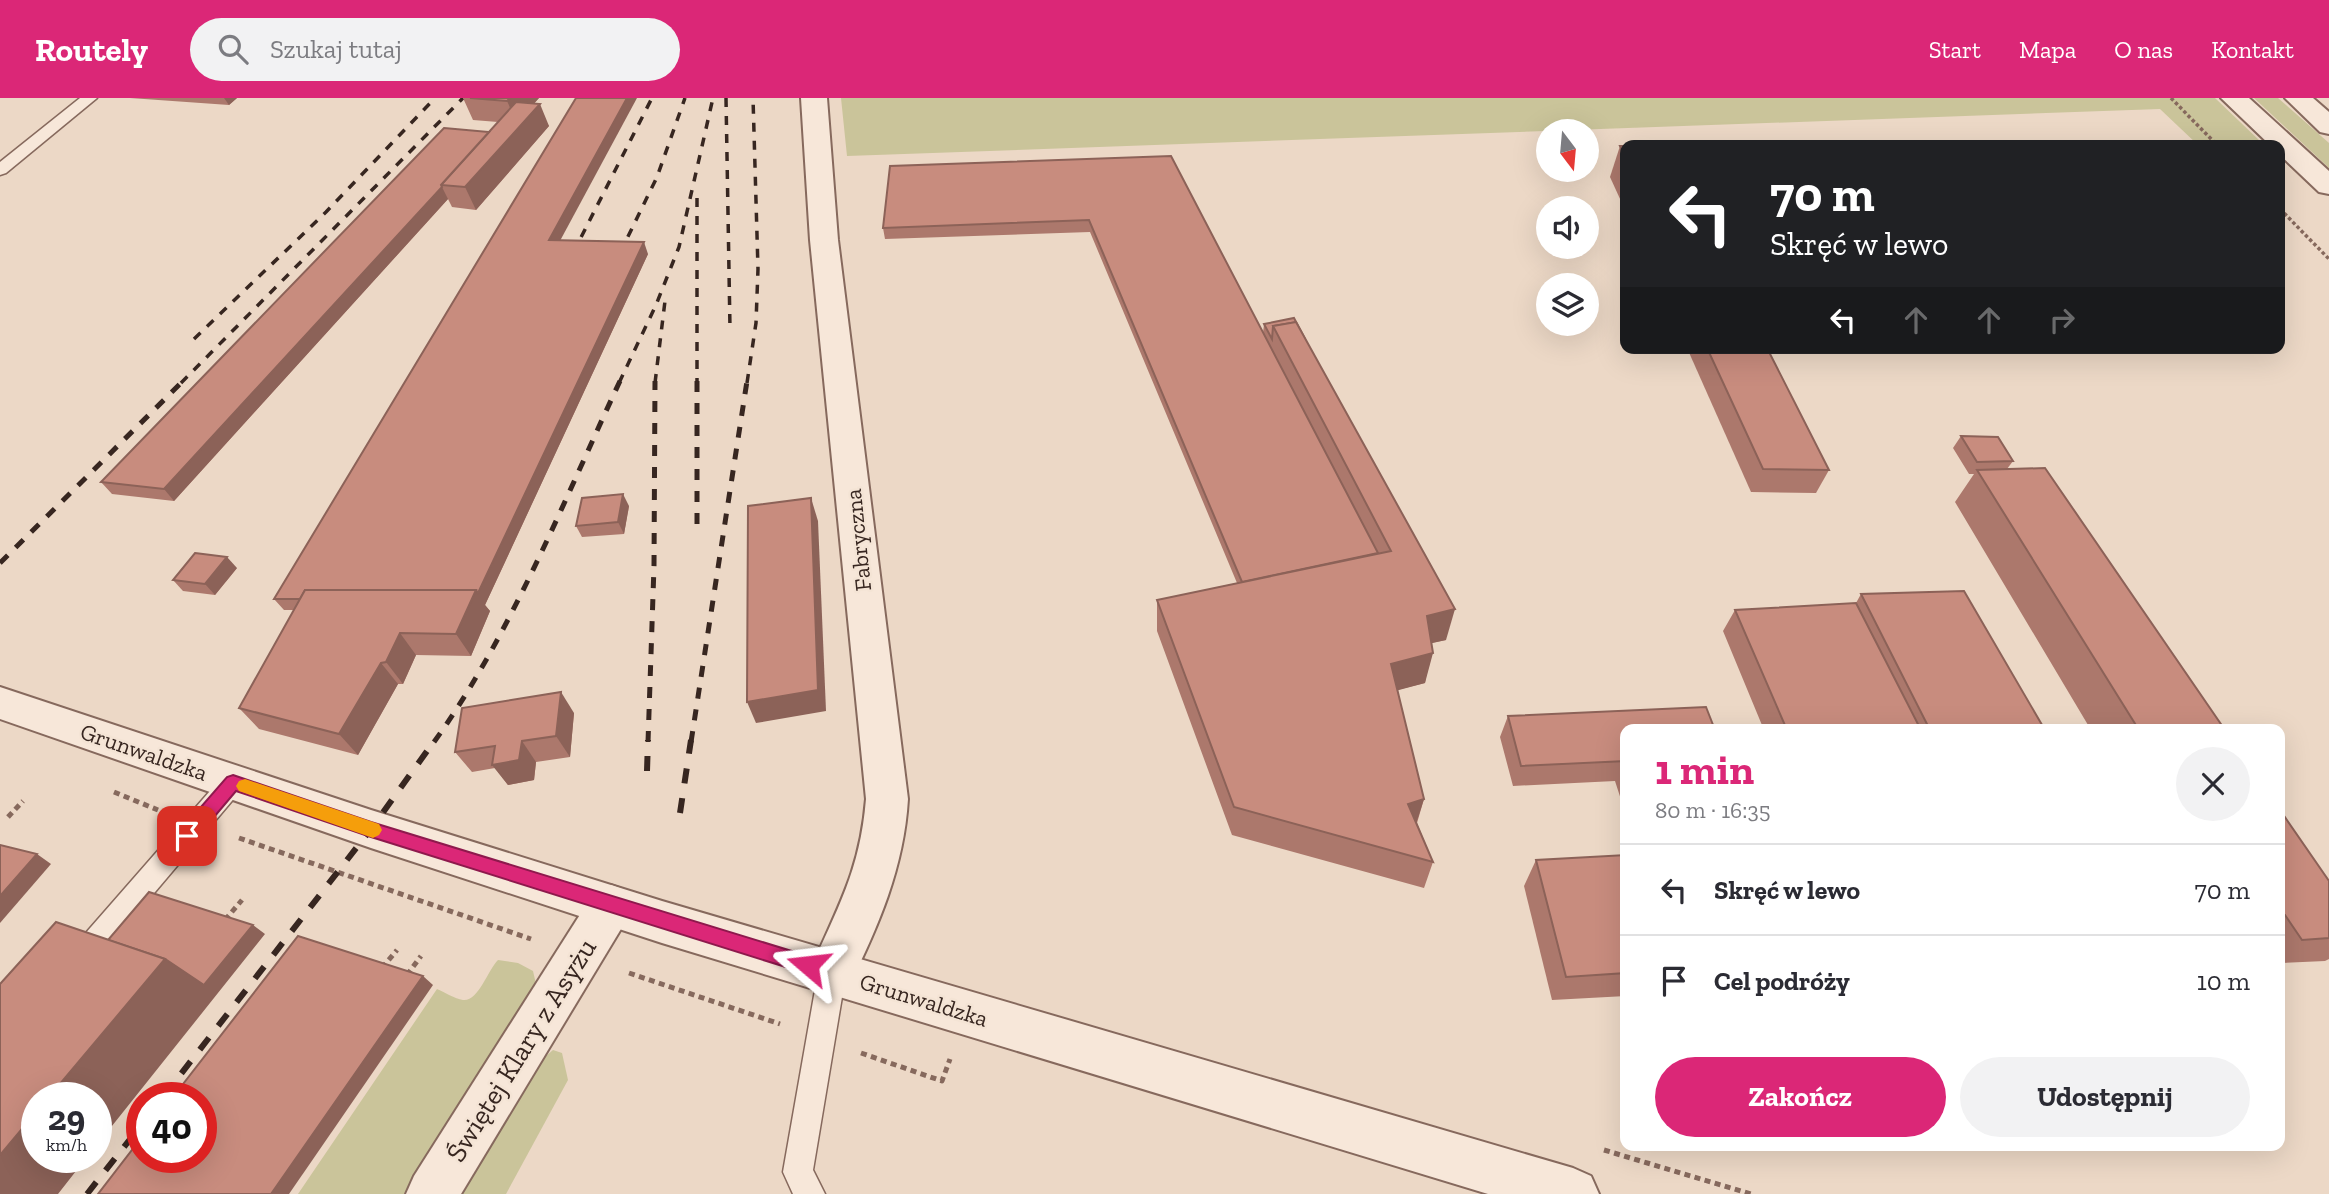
<!DOCTYPE html>
<html lang="pl">
<head>
<meta charset="utf-8">
<style>
	body { margin:0; font-family:"Zilla Slab",serif; background:#f2f2f3; color:#2b2b33; height:100vh; display:flex; flex-direction:column; font-size:26px; white-space:nowrap }
	* { box-sizing:border-box; margin:0 }
	p { font-size:23px; color:#7c7c81 }
	.icon { flex:none; width:38px; height:38px; fill:none; stroke:currentColor; stroke-width:2; stroke-linecap:round; stroke-linejoin:round }
	.map { position:relative; flex:1; overflow:hidden }
	.drawer { position:absolute; left:1620px; top:626px; width:665px; height:427px; display:flex; flex-direction:column; background:#fff; border-radius:14px; box-shadow:0 7px 28px #0002 }
	.drawer>* { flex:none }
	.banner { position:absolute; left:1620px; top:42px; width:665px; height:214px; border-radius:14px; box-shadow:0 7px 28px #0002; background:#202124; color:#fff; overflow:hidden }
	.needle { width:46px; rotate:164deg }
	.fabs { position:absolute; left:1536px; top:21px; display:grid; gap:14px }
	.fabs a { display:grid; place-items:center; width:63px; height:63px; border-radius:50%; background:#fff; box-shadow:0 7px 28px #0002; font-size:35px }
	.speed { position:absolute; left:21px; top:984px; display:flex; gap:14px; font-size:35px; font-weight:700; text-align:center }
	.speed>* { display:grid; place-content:center; width:91px; height:91px; border-radius:50%; background:#fff; box-shadow:0 7px 28px #0002; line-height:1 }
	.speed small { font-size:18px; font-weight:400 }
	.speed .limit { border:10px solid #d22; background:#fff; color:#111 }
	.pin { position:absolute; display:grid; place-items:center; width:60px; height:60px; color:#fff; margin:-30px; border-radius:14px; box-shadow:0 4px 10px #0006 }
	.me { position:absolute; width:77px; margin:-38px; rotate:287deg; stroke-linejoin:round; filter:drop-shadow(0 0 5px #0008) }
	.turn { display:flex; align-items:center; gap:24px; height:147px; padding:0 35px; font-size:32px }
	.turn .icon { width:91px; height:91px; stroke-width:2.5 }
	.turn b { display:block; font-size:49px; line-height:60px }
	.lanes { display:flex; align-items:center; height:66px; padding:0 35px; background:#0003; justify-content:center; gap:35px; direction:ltr }
	.lanes .off { opacity:.35 }
	.round { display:grid; place-items:center; flex:none; width:74px; height:74px; border-radius:37px; background:#f2f2f3 }
	.summary { display:flex; align-items:center; justify-content:space-between; height:119px; padding:0 35px }
	h1 { font-size:42px; font-weight:800; line-height:52px; color:#db2777 }
	.primary-button { display:flex; gap:14px; margin-top:auto; padding:14px 35px }
	.primary-button a { flex:1; height:80px; border-radius:42px; background:#db2777; color:#fff; font-size:28px; font-weight:800; line-height:80px; text-align:center }
	.primary-button a+a { background:#f2f2f3; color:#2b2b33 }
	ul { padding:0; list-style:none }
	li { display:flex; align-items:center; gap:21px; height:91px; padding:0 35px; border-top:2px solid #e1e1e2 }
	li div { flex:1 }
	li b { display:block; font-size:26px }
	li em { font-style:normal }
	header { display:flex; align-items:center; gap:42px; box-sizing:border-box; height:98px; padding:0 35px; background:#db2777; color:#fff }
	header strong { font-size:33px }
	nav { display:flex; gap:38px; margin-inline-start:auto; font-size:24px }
	.search { width:490px; height:63px; background:#f2f2f3; display:flex; align-items:center; gap:18px; box-sizing:border-box; padding:0 24px; border-radius:38px; color:#7c7c81; font-size:26px }
	.map>svg:first-child { display:block }
</style>
</head>
<body>
<header>
<strong>Routely</strong>
<div class="search"><svg class="icon" aria-label="search" viewBox="0 0 24 24"><circle cx="10" cy="10" r="6"/><path d="M15 15l6 6"/></svg>Szukaj tutaj</div>
<nav><a>Start</a><a>Mapa</a><a>O nas</a><a>Kontakt</a></nav>
</header>
<div class="map">
<svg width="2329" height="1096" viewBox="0 0 2329 1096">
	<rect width="100%" height="100%" fill="#ecd8c6"/>
	<g fill="#cac49a">
		<path d="M 841,0 L 2215,0 L 2261,44 L 2257,47 L 2198,47 L 2160,11 L 847,58 Z"/>
		<path d="M 2254,0 L 2278,0 L 2329,45 L 2329,70 Z"/>
		<path d="M 498,862 L 518,865 L 533,873 L 536,886 L 404,1096 L 298,1096 L 437,891 C 444,894 455,901 463,902 C 478,904 488,872 498,862 Z"/>
		<path d="M 553,952 L 562,955 L 568,982 L 506,1096 L 460,1096 L 539,964 Z"/>
	</g>
	<g fill="none" stroke-linecap="round" stroke-linejoin="round">
		<g stroke="#86695d" stroke-width="3">
			<g id="service">
				<path d="M 80,0 L 97,0 L 6,75 L 0,77 L 0,64 Z"/>
				<path d="M 233,673 L 242,677 L 245,684 L 242,691 L 90,871 L 80,875 L 70,871 L 66,862 L 70,853 L 224,677 Z"/>
				<path d="M 832,862 L 842,866 L 846,875 L 813,1072 L 825,1096 L 793,1096 L 783,1074 L 818,875 L 822,866 Z"/>
			</g>
		</g>
		<g stroke="#86695d" stroke-width="4">
			<g id="minor">
				<path d="M 801,0 L 827,0 L 838,142 L 908,701 C 904,770 878,829 848,890 L 832,897 L 816,890 L 809,875 C 837,810 860,774 866,701 L 810,142 Z"/>
				<path d="M 611,787 L 627,793 L 633,807 L 627,821 L 461,1096 L 406,1096 L 414,1078 L 595,793 Z"/>
			</g>
		</g>
		<g stroke="#86695d" stroke-width="4">
			<g id="tertiary">
				<path d="M 2221,0 L 2249,0 L 2329,73 L 2329,96 L 2319,94 L 2280,57 L 2280,47 L 2270,47 Z"/>
				<path d="M 2285,0 L 2313,0 L 2329,14 L 2329,36 L 2320,34 Z"/>
				<path d="M 0,589 L 371,712 L 662,803 L 1573,1070 L 1591,1078 L 1599,1096 L 1488,1096 L 662,845 L 371,750 L 0,621 Z"/>
			</g>
		</g>
		<g stroke="#86695d" stroke-width="3.5" stroke-dasharray="3.5 2.5" stroke-linecap="butt">
			<path d="M 2171,0 L 2217,47"/>
			<path d="M 2280,111 L 2329,161"/>
		</g>
		<g stroke="#86695d" stroke-width="5" stroke-dasharray="6 4.5" stroke-linecap="butt">
			<path d="M 114,694 L 158,712"/>
			<path d="M 8,719 L 23,703"/>
			<path d="M 239,740 L 531,841"/>
			<path d="M 225,822 L 242,802"/>
			<path d="M 382,870 L 397,852"/>
			<path d="M 629,875 L 780,926"/>
			<path d="M 407,877 L 421,858"/>
			<path d="M 861,955 L 942,983 L 950,961"/>
			<path d="M 1604,1052 L 1751,1096"/>
		</g>
		<use href="#service" fill="#f7e7d9" fill-rule="evenodd"/>
		<use href="#minor" fill="#f7e7d9" fill-rule="evenodd"/>
		<use href="#tertiary" fill="#f7e7d9" fill-rule="evenodd"/>
		<g stroke="#372620" stroke-width="3.5" stroke-dasharray="9 9" stroke-linecap="butt">
			<path d="M 726,0 L 730,231"/>
			<path d="M 697,100 L 697,285"/>
			<path d="M 573,155 L 652,0"/>
			<path d="M 620,155 L 657,79 L 685,0"/>
			<path d="M 194,241 L 326,114 L 435,0"/>
			<path d="M 181,285 L 463,0"/>
			<path d="M 619,285 L 656,207 L 679,149 L 713,0"/>
			<path d="M 655,285 L 665,203"/>
			<path d="M 747,285 L 756,225 L 758,171 L 753,0"/>
		</g>
		<g stroke="#372620" stroke-width="5" stroke-dasharray="11 11" stroke-linecap="butt">
			<path d="M 697,283 L 697,429"/>
			<path d="M 0,465 L 183,283"/>
			<path d="M 434,644 C 511,537 564,402 620,283"/>
			<path d="M 648,644 L 654,468 L 655,283"/>
			<path d="M 691,644 L 747,283"/>
		</g>
		<g stroke="#372620" stroke-width="6" stroke-dasharray="15 15" stroke-linecap="butt">
			<path d="M 647,673 L 648,642"/>
			<path d="M 680,715 L 691,642"/>
			<path d="M 163,999 L 371,731 L 435,642"/>
			<path d="M 87,1096 L 142,1026"/>
		</g>
	</g>
	<g fill="#ac786c">
		<path d="M 130,0 L 237,0 L 229,7 Z"/>
		<path d="M 463,0 L 539,0 L 534,5 L 549,28 L 476,112 L 452,109 L 448,101 L 174,403 L 112,396 L 101,384 L 489,34 L 498,24 L 473,22 Z"/>
		<path d="M 1620,48 L 1626,48 L 1626,114 L 1610,79 Z"/>
		<path d="M 1171,58 L 1263,235 L 1264,226 L 1294,220 L 1446,542 L 1431,545 L 1425,585 L 1397,592 L 1424,701 L 1417,725 L 1433,764 L 1424,790 L 1232,737 L 1157,533 L 1157,502 L 1237,485 L 1090,134 L 885,141 L 883,130 Z"/>
		<path d="M 560,143 L 648,156 L 485,507 L 490,513 L 471,558 L 416,557 L 403,586 L 398,586 L 358,657 L 259,631 L 239,610 L 294,512 L 284,512 L 274,501 Z"/>
		<path d="M 1687,250 L 1767,250 L 1829,372 L 1816,395 L 1751,394 Z"/>
		<path d="M 1961,338 L 2013,363 L 2007,371 L 2225,632 L 2091,632 L 1955,404 L 1974,376 L 1969,376 L 1953,350 Z"/>
		<path d="M 629,408 L 624,436 L 582,439 L 576,428 Z"/>
		<path d="M 237,470 L 215,497 L 183,493 L 173,482 Z"/>
		<path d="M 1861,496 L 2045,632 L 1764,632 L 1723,533 L 1735,512 L 1856,505 Z"/>
		<path d="M 574,615 L 570,659 L 536,664 L 534,682 L 508,687 L 495,670 L 472,674 L 455,654 Z"/>
		<path d="M 1508,618 L 1626,632 L 1626,717 L 1615,683 L 1513,688 L 1500,639 Z"/>
		<path d="M 2280,712 L 2329,783 L 2329,861 L 2325,863 L 2280,865 Z"/>
		<path d="M 1626,757 L 1626,898 L 1552,902 L 1524,788 L 1536,762 Z"/>
	</g>
	<g fill="#8c6258">
		<path d="M 224,0 L 237,0 L 229,7 Z"/>
		<path d="M 510,0 L 539,0 L 517,25 L 507,3 Z"/>
		<path d="M 627,0 L 637,0 L 554,154 L 549,142 Z"/>
		<path d="M 540,6 L 549,28 L 476,112 L 465,89 Z"/>
		<path d="M 442,89 L 448,101 L 174,403 L 164,391 Z"/>
		<path d="M 644,144 L 648,156 L 485,507 L 490,513 L 471,558 L 456,536 L 476,492 Z"/>
		<path d="M 623,396 L 629,408 L 624,436 L 618,424 Z"/>
		<path d="M 811,400 L 818,423 L 826,613 L 756,625 L 747,604 Z"/>
		<path d="M 227,459 L 237,470 L 215,497 L 205,486 Z"/>
		<path d="M 1455,511 L 1446,542 L 1419,548 L 1427,518 Z"/>
		<path d="M 400,535 L 416,557 L 403,586 L 386,564 Z"/>
		<path d="M 1433,555 L 1425,585 L 1384,596 L 1391,566 Z"/>
		<path d="M 381,565 L 398,586 L 358,657 L 339,636 Z"/>
		<path d="M 561,594 L 574,615 L 570,659 L 556,638 Z"/>
		<path d="M 522,643 L 536,664 L 534,682 L 508,687 L 492,667 Z"/>
		<path d="M 1424,701 L 1415,729 L 1408,706 Z"/>
		<path d="M 37,756 L 51,766 L 0,825 L 0,798 Z"/>
		<path d="M 253,827 L 265,836 L 96,1048 L 96,999 L 49,999 L 165,861 Z"/>
		<path d="M 423,878 L 433,887 L 289,1096 L 271,1096 Z"/>
		<path d="M 37,1013 L 37,1059 L 87,1059 L 58,1096 L 0,1096 L 0,1057 Z"/>
	</g>
	<g fill="#c88c7e" stroke="#8c6258" stroke-width="2">
		<path d="M 470,0 L 510,0 L 507,3 Z"/>
		<path d="M 576,0 L 627,0 L 549,142 L 644,144 L 478,495 L 476,492 L 305,492 L 300,501 L 274,501 Z"/>
		<path d="M 516,4 L 540,6 L 465,89 L 441,87 Z"/>
		<path d="M 444,30 L 489,34 L 441,87 L 442,89 L 164,391 L 101,384 Z"/>
		<path d="M 1620,48 L 1626,48 L 1626,61 Z"/>
		<path d="M 1171,58 L 1378,455 L 1242,484 L 1089,122 L 883,130 L 890,68 Z"/>
		<path d="M 1294,220 L 1305,241 L 1296,224 L 1273,228 L 1272,241 L 1264,226 Z"/>
		<path d="M 1296,224 L 1455,511 L 1427,518 L 1433,555 L 1391,566 L 1424,701 L 1408,706 L 1433,764 L 1234,709 L 1157,502 L 1391,453 L 1273,228 Z"/>
		<path d="M 1707,250 L 1767,250 L 1829,372 L 1763,371 Z"/>
		<path d="M 1961,338 L 1998,339 L 2013,363 L 1977,364 Z"/>
		<path d="M 2045,370 L 2225,632 L 2139,632 L 1977,372 Z"/>
		<path d="M 623,396 L 618,424 L 576,428 L 582,400 Z"/>
		<path d="M 811,400 L 818,592 L 747,604 L 748,408 Z"/>
		<path d="M 195,455 L 227,459 L 205,486 L 173,482 Z"/>
		<path d="M 305,492 L 476,492 L 456,536 L 400,535 L 386,564 L 381,565 L 339,636 L 239,610 Z"/>
		<path d="M 1964,493 L 2045,632 L 1930,632 L 1861,496 Z"/>
		<path d="M 1856,505 L 1921,632 L 1787,632 L 1735,512 Z"/>
		<path d="M 561,594 L 556,638 L 522,643 L 519,662 L 492,667 L 495,648 L 455,654 L 462,610 Z"/>
		<path d="M 1706,609 L 1715,632 L 1626,632 L 1626,663 L 1521,668 L 1508,618 Z"/>
		<path d="M 2280,712 L 2329,783 L 2329,840 L 2302,842 L 2285,817 L 2280,817 Z"/>
		<path d="M 0,747 L 37,756 L 0,798 Z"/>
		<path d="M 1626,757 L 1626,875 L 1566,879 L 1536,762 Z"/>
		<path d="M 149,794 L 253,827 L 204,887 L 165,861 L 108,842 Z"/>
		<path d="M 56,824 L 165,861 L 49,999 L 37,999 L 37,1013 L 0,1057 L 0,886 Z"/>
		<path d="M 298,838 L 423,878 L 271,1096 L 98,1096 L 142,1039 L 142,1059 L 201,1059 L 201,999 L 173,999 Z"/>
	</g>
	<path fill="#db2777" stroke="#8e194d" stroke-width="2" d="M 233,677 L 371,724 L 808,858 L 814,861 L 817,867 L 814,874 L 808,876 L 371,739 L 236,693 L 193,744 L 187,746 L 180,744 L 178,738 L 180,733 L 227,679 Z"/>
	<path fill="#f59e0b" d="M 245,681 L 379,726 L 382,732 L 379,737 L 373,740 L 239,693 L 236,688 L 239,683 Z"/>
	<g text-anchor="middle" dominant-baseline="central" stroke-width="5" stroke-linejoin="round" paint-order="stroke">
		<g font-size="23" fill="#372620" stroke="#f4e4d5">
			<text transform="translate(858 442) rotate(-96)">Fabryczna</text>
			<text transform="translate(144 654) rotate(19)">Grunwaldzka</text>
			<text transform="translate(924 902) rotate(17)">Grunwaldzka</text>
		</g>
		<g font-size="28" fill="#372620" stroke="#f4e4d5">
			<text transform="translate(521 952) rotate(-58)">Świętej Klary z Asyżu</text>
		</g>
	</g>
</svg>
<div class="fabs">
<a><svg class="needle" viewBox="-14 -14 28 28"><path d="M0-13l5 13h-10z" fill="#e53935"/><path d="M0 13l5-13h-10z" fill="#7c7c81"/></svg></a>
<a><svg class="icon" aria-label="sound" viewBox="0 0 24 24"><path d="M4 9h4l5-4v14l-5-4H4zM17 9q2 3 0 6"/></svg></a>
<a><svg class="icon" aria-label="layers" viewBox="0 0 24 24"><path d="M12 4l9 5-9 5-9-5zM3 14l9 5 9-5"/></svg></a>
</div>
<div class="speed"><div>29<small>km/h</small></div><div class="limit">40</div></div>
<div class="pin" style="left:187px;top:738px;background:#d93025"><svg class="icon" aria-label="arrive" viewBox="0 0 24 24"><path d="M6 21V4h12l-3 4 3 4H6"/></svg></div>
<svg class="me" style="left:808px;top:867px" viewBox="-20 -20 40 40"><path d="M0-17L14 15 0 8-14 15z" fill="#db2777" stroke="#fff" stroke-width="4"/></svg>
<div class="banner">
<div class="turn"><svg class="icon" aria-label="left" viewBox="0 0 24 24"><path d="M17 20v-9H6M10 6l-5 5 5 5"/></svg><div><b>70 m</b>Skręć w lewo</div></div>
<div class="lanes"><svg class="icon" aria-label="left" viewBox="0 0 24 24"><path d="M17 20v-9H6M10 6l-5 5 5 5"/></svg><svg class="icon off" aria-label="ahead" viewBox="0 0 24 24"><path d="M12 20V5M6 11l6-6 6 6"/></svg><svg class="icon off" aria-label="ahead" viewBox="0 0 24 24"><path d="M12 20V5M6 11l6-6 6 6"/></svg><svg class="icon off" aria-label="right" viewBox="0 0 24 24"><path d="M7 20v-9h11M14 6l5 5-5 5"/></svg></div>
</div>
<section class="drawer">
<div class="summary"><div><h1>1 min</h1><p>80 m · 16:35</p></div><a class="round"><svg class="icon" aria-label="close" viewBox="0 0 24 24"><path d="M6 6l12 12M18 6L6 18"/></svg></a></div>
<ul>
<li><svg class="icon" aria-label="left" viewBox="0 0 24 24"><path d="M17 20v-9H6M10 6l-5 5 5 5"/></svg><div><b>Skręć w lewo</b></div><em>70 m</em></li>
<li><svg class="icon" aria-label="arrive" viewBox="0 0 24 24"><path d="M6 21V4h12l-3 4 3 4H6"/></svg><div><b>Cel podróży</b></div><em>10 m</em></li>
</ul>
<div class="primary-button"><a>Zakończ</a><a>Udostępnij</a></div>
</section>
</div>
</body>
</html>
